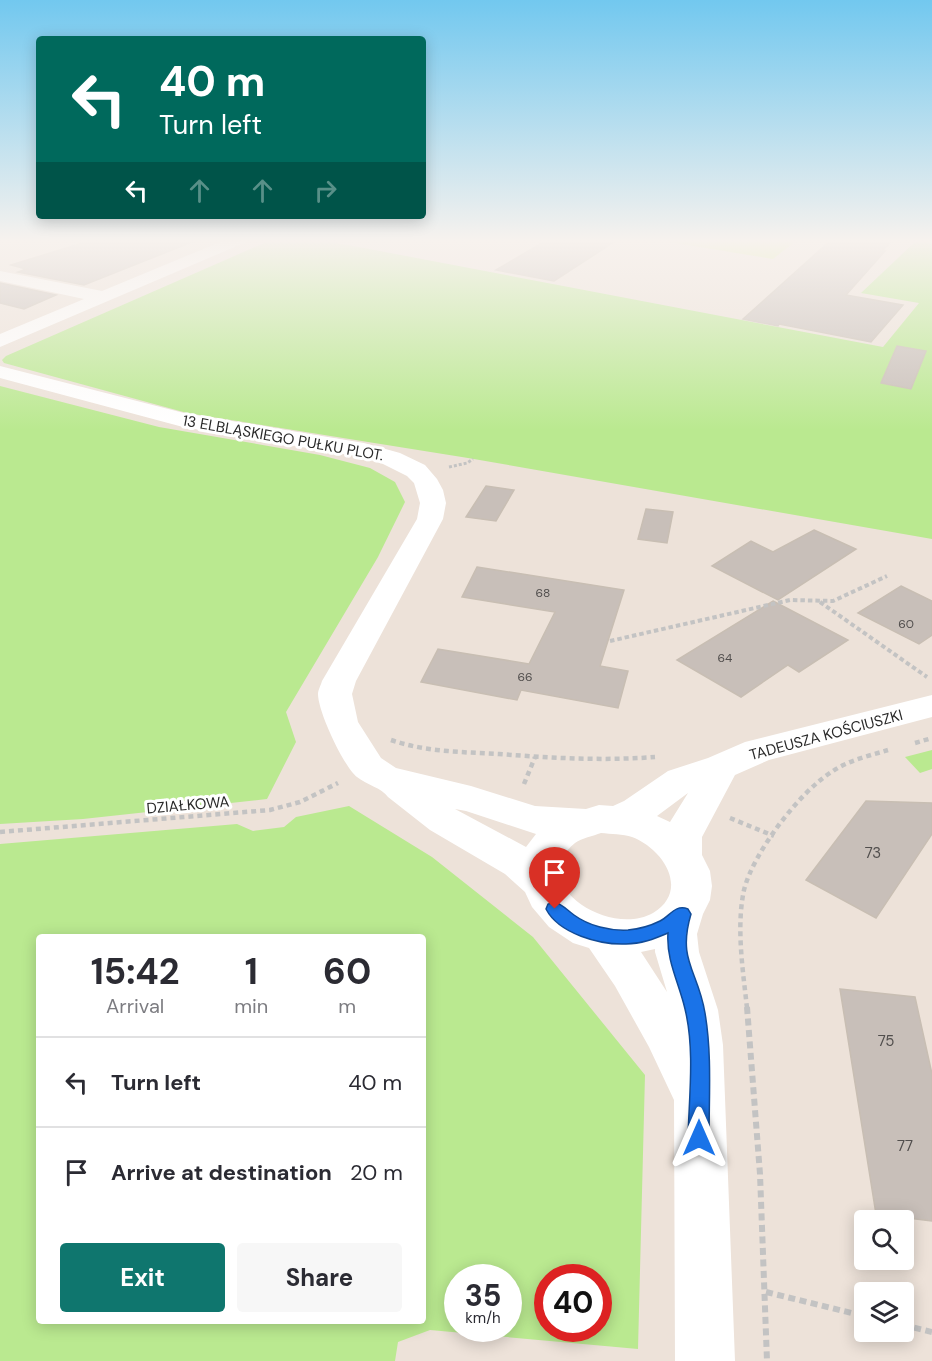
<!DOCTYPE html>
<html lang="en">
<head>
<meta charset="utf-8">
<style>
	body { margin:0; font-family:"DM Sans",sans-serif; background:#f7f7f7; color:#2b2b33; height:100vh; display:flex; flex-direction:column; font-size:22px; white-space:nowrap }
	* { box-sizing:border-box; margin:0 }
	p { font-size:20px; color:#7c7c81 }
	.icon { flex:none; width:33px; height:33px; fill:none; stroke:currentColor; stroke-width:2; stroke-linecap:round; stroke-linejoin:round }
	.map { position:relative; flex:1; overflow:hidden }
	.panel { position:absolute; left:36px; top:934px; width:390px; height:390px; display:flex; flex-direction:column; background:#fff; border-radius:6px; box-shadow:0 3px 15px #0003 }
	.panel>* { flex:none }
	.guide { position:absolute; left:36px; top:36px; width:390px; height:183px; border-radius:6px; box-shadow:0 3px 15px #0003; background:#00695c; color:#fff; overflow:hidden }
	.tools { position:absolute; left:854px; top:1210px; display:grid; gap:12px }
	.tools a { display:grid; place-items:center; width:60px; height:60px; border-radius:6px; background:#fff; box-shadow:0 3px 15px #0003; font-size:30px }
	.speed { position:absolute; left:444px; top:1264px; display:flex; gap:12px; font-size:30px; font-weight:700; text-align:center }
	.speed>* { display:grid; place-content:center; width:78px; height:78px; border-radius:50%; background:#fff; box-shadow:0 3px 15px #0003; line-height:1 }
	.speed small { font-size:15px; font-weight:400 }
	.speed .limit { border:9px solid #d22; background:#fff; color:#111 }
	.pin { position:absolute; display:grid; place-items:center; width:51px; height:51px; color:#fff; margin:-62px -26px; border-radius:50% 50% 50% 0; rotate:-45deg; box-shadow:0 0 6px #0007 }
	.pin .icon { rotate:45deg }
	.me { position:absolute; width:66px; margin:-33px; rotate:0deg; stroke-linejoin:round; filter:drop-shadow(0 0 4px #0008) }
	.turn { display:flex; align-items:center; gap:21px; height:126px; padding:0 24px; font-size:27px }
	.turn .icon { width:78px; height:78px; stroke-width:2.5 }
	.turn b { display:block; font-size:42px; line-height:51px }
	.lanes { display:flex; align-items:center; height:57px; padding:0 24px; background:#0003; justify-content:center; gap:30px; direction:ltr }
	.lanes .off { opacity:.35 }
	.eta { display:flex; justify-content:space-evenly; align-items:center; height:102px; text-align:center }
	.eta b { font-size:36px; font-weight:700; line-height:42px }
	.button { display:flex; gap:12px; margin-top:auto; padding:12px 24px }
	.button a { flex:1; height:69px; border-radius:6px; background:#0f766e; color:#fff; font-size:24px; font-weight:700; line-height:69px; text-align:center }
	.button a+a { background:#f7f7f7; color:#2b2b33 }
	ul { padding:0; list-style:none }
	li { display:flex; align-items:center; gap:18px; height:90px; padding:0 24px; border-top:2px solid #e1e1e2 }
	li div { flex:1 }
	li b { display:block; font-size:22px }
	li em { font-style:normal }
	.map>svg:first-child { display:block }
</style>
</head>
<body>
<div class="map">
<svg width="932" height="1361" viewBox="0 0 932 1361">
	<rect width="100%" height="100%" fill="#ede2d9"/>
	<g fill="#bae990" fill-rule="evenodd">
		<path d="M 271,240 L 318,240 L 364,248 L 883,347 L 919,303 L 861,293 L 917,240 L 932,240 L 932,539 L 468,458 L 187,413 L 4,363 L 2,360 L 6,356 Z"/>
		<path d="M 0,386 L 159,427 L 320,455 L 370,468 L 395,482 L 405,502 L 378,557 L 286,712 L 296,742 L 267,799 L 83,819 L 0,824 Z"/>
		<path d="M 932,750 L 932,769 L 920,773 L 905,757 Z"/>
		<path d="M 349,806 L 432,857 L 533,937 L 645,1075 L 638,1349 L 430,1330 L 398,1342 L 395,1361 L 0,1361 L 0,844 L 237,824 L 253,831 L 284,827 L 296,817 ZM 39,938 L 423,938 L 423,1322 L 39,1322 ZM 458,1278 L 508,1278 L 508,1329 L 458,1329 ZM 548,1278 L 598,1278 L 598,1329 L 548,1329 Z"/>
	</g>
	<path fill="#d3f28b" d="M 657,240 L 797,240 L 773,259 Z"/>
	<g fill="#c8bfb9" stroke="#c8beb3" stroke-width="1.5">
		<path d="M 92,240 L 197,240 L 84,285 L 18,272 L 26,269 L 11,265 Z"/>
		<path d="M 547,240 L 617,240 L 554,281 L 496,270 Z"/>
		<path d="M 831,240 L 893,240 L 882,251 L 885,251 L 846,295 L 903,305 L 871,342 L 779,324 L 778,326 L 743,319 Z"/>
		<path d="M 0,283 L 56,295 L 24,309 L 0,303 Z"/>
		<path d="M 897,346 L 926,351 L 911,389 L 881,383 Z"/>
		<path d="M 486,486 L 514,490 L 496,521 L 466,517 Z"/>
		<path d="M 646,509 L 673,512 L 667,543 L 638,539 Z"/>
		<path d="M 814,530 L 856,549 L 778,600 L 712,566 L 751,541 L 773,552 Z"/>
		<path d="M 477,567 L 624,590 L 600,666 L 628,671 L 618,708 L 521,690 L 517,700 L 421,682 L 438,649 L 529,664 L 555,612 L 462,597 Z"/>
		<path d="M 901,586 L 932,601 L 932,635 L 919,644 L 858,613 Z"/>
		<path d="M 773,601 L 848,640 L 799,672 L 788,665 L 741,697 L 677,660 Z"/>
		<path d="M 866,801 L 932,803 L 932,834 L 876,918 L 806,880 Z"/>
		<path d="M 840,989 L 915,997 L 932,1074 L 932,1221 L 876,1214 Z"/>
	</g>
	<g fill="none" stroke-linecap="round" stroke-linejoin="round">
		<path stroke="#c3c3c3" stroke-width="2" stroke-dasharray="2 1.5" stroke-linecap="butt" d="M 559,254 L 567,249"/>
		<path stroke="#c3c3c3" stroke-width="3" stroke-dasharray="3 2" stroke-linecap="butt" d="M 449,467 L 467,463 L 473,459"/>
		<g stroke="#c3c3c3" stroke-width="4" stroke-dasharray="4.5 3" stroke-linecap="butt">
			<path d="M 820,602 L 927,677"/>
			<path d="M 610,641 L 790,600 L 833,601 L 887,576"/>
		</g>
		<g stroke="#c3c3c3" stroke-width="4.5" stroke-dasharray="5 4" stroke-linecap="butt">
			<path d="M 391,740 C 426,752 463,752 499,754 C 551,758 603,761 655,757"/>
			<path d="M 915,743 L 932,738"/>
			<path d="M 524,784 L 535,757"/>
			<path d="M 730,818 L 774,836"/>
			<path d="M 0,832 L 270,810 L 300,802 L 338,783"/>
			<path d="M 747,1008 C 743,971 736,927 744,890 C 753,853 800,791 833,771 C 849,760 869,756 888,750"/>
		</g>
		<g stroke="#c3c3c3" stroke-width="6" stroke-dasharray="7 4.5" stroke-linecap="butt">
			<path d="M 747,1007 L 760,1174 L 767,1361"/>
			<path d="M 766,1292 L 864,1316"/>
			<path d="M 903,1325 L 932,1332"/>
		</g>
		<g fill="#fff" fill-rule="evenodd">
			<path d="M 225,240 L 246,240 L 244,243 L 0,347 L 0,334 L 84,299 L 0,281 L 0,271 L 102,291 Z"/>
			<path d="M 0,366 L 184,413 L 364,443 L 400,453 L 425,465 L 437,479 L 443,490 L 446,503 L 443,519 L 356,681 L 352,694 L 358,722 L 381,758 L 396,768 L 471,786 L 535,806 L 586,809 L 599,805 L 613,806 L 624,801 L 668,771 L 708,758 L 745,742 L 932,695 L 932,717 L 769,760 L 735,775 L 702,837 L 702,855 L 710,871 L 712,886 L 710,900 L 703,914 L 697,934 L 699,952 L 718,1010 L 723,1045 L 735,1361 L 675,1361 L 674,1100 L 649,1047 L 615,986 L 589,948 L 573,943 L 549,927 L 532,907 L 525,892 L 505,874 L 430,830 L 388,797 C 382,788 367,785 357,777 C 344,767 318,712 318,694 C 318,690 321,685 322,681 L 417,519 L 420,503 L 414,483 L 407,476 L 383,464 L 361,457 L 183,427 L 0,378 ZM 688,793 L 670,822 L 657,816 ZM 455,809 L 466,811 L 536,834 L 526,847 ZM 601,833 C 611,834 623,834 632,837 C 664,849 690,891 653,913 C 609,938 525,884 575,843 C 582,838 593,836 601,833 ZM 655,949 L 655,952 L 667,992 L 641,952 Z"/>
		</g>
	</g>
	<linearGradient id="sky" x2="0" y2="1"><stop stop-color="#72c8ef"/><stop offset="0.56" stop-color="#f7f2ee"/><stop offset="1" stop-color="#f7f2ee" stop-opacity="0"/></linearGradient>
	<rect width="932" height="430" fill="url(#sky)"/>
	<path fill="#1a73e8" stroke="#114b97" stroke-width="1.5" d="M 555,902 C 563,905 567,910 574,915 C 589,926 610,931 628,930 C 639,929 650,926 660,921 C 670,916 675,904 688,909 L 691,914 C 677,961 698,970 705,1013 C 712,1054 709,1097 709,1138 L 706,1146 L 699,1149 L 691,1146 L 688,1138 C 689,1097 695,1050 685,1009 C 679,983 666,960 668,933 C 654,939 641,944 626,944 C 600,945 559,934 546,909 L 548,904 Z"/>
	<g text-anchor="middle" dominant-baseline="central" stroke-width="6" stroke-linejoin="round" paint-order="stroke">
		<g font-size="12" fill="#514e4d">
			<text x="543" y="593">68</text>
			<text x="906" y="624">60</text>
			<text x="725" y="658">64</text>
			<text x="525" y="677">66</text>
		</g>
		<g font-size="15" fill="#292929" stroke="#fff">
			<text transform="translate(283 438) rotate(10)">13 ELBLĄSKIEGO PUŁKU PLOT.</text>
			<text transform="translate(826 735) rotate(-15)">TADEUSZA KOŚCIUSZKI</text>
			<text transform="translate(188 805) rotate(-5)">DZIAŁKOWA</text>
		</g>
		<g font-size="15" fill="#514e4d">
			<text x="873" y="853">73</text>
			<text x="886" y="1041">75</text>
			<text x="905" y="1146">77</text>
		</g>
	</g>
</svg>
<div class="tools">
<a><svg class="icon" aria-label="search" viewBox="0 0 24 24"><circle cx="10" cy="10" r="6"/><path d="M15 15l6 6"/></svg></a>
<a><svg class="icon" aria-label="layers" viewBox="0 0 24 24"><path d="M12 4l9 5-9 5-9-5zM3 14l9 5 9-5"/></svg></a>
</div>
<div class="speed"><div>35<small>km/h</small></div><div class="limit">40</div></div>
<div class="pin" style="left:555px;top:909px;background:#d93025"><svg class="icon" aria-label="arrive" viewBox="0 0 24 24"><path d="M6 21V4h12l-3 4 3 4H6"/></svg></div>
<svg class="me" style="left:699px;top:1138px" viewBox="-20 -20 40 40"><path d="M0-17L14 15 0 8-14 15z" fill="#1a73e8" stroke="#fff" stroke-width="4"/></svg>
<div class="guide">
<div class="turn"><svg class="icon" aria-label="left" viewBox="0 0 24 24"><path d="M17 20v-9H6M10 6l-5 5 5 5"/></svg><div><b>40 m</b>Turn left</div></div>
<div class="lanes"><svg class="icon" aria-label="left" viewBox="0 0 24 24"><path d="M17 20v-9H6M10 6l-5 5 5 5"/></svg><svg class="icon off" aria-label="ahead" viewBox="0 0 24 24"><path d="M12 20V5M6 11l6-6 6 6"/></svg><svg class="icon off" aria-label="ahead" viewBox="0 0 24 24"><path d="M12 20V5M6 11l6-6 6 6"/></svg><svg class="icon off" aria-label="right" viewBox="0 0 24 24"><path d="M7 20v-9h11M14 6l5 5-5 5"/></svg></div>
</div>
<section class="panel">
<div class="eta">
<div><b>15:42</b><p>Arrival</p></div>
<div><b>1</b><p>min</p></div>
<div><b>60</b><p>m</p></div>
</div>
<ul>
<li><svg class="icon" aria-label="left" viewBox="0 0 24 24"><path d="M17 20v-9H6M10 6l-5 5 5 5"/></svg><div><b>Turn left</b></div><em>40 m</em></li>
<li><svg class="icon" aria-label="arrive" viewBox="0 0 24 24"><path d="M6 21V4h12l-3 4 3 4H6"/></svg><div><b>Arrive at destination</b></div><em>20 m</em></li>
</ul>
<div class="button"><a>Exit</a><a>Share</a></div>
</section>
</div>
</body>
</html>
